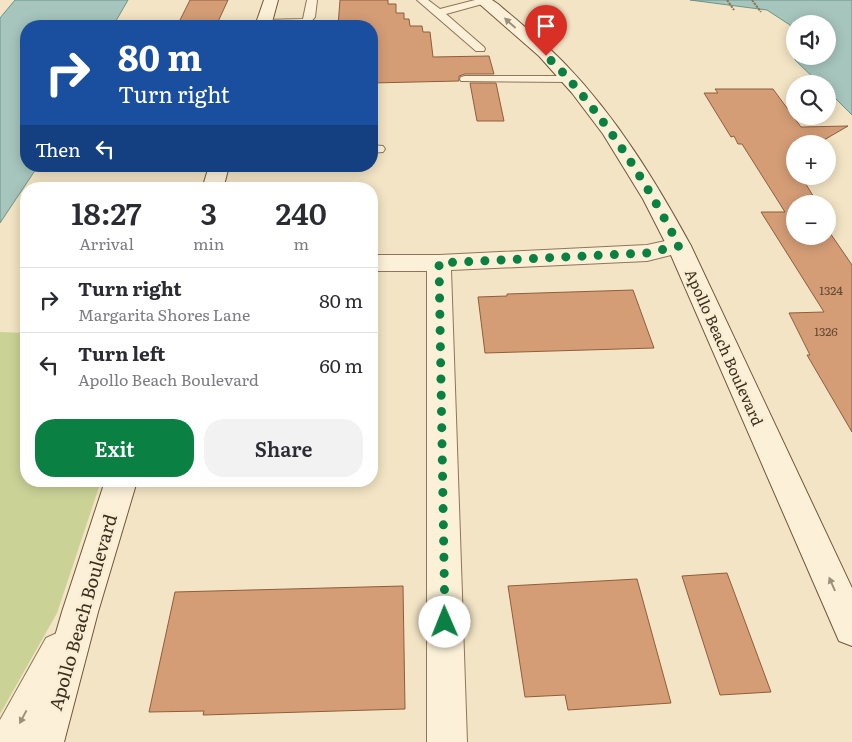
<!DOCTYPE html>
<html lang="en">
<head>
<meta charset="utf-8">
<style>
	body { margin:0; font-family:Literata,serif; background:#f2f2f3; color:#2b2b33; height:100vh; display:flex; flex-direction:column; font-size:19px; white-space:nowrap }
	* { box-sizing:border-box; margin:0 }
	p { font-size:16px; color:#7c7c81 }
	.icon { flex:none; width:28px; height:28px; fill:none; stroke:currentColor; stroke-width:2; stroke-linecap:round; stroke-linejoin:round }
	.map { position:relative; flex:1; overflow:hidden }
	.panel { position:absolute; left:20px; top:182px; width:358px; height:305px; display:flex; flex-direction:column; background:#fff; border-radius:20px; box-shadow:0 2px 12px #0003 }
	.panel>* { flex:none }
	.top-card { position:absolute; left:20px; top:20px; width:358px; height:152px; border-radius:20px; box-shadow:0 2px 12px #0003; background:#1a4fa0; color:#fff; overflow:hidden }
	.buttons { position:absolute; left:786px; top:15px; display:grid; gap:10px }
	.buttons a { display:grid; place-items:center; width:50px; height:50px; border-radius:50%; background:#fff; box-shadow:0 2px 12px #0003; font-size:25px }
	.pin { position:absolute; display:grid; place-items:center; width:42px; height:42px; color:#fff; margin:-51px -21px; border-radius:50% 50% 50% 0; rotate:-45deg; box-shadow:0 0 5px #0007 }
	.pin .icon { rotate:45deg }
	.me { position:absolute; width:55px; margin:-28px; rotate:359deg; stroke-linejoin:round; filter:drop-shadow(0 0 4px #0008) }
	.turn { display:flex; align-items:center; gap:18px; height:105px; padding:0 15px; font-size:22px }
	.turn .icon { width:65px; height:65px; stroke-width:2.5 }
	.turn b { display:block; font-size:35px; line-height:42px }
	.then { display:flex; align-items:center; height:48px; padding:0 15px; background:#0003; gap:10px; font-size:19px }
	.eta { display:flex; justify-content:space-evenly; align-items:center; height:85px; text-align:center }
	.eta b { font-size:30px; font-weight:600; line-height:35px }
	.button { display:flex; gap:10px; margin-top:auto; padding:10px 15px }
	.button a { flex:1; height:58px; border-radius:20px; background:#0b8043; color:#fff; font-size:20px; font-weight:600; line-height:58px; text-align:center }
	.button a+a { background:#f2f2f3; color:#2b2b33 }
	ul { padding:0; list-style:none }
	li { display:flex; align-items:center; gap:15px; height:65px; padding:0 15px; border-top:1px solid #e1e1e2 }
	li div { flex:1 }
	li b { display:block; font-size:19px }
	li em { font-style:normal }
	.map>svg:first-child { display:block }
</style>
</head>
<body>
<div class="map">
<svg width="852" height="742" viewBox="0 0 852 742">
	<rect width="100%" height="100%" fill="#f2e4c4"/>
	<path fill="#cbd296" d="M 0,332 L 26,333 L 26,481 L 101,481 L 57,613 L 0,714 Z"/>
	<g fill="#a6c5bc" stroke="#6c948a">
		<path d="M 15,0 L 128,0 L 113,26 L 26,26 L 26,166 L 38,166 L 0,223 L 0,18 Z"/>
		<path d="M 690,0 L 852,0 L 852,115 L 828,91 L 828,84 L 820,84 L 795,60 L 795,56 L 828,56 L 828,24 L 795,24 L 795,37 L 790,25 L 767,10 Z"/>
	</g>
	<g fill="#d49d76" stroke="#905d3c">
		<path d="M 190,0 L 228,0 L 216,26 L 177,26 Z"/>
		<path d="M 340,0 L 388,0 L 388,4 L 396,4 L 396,13 L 404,13 L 404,19 L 409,19 L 410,26 L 422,26 L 423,32 L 430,32 L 433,57 L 489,56 L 494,74 L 465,74 L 459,76 L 459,81 L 371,83 L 371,26 L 338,26 Z"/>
		<path d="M 470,83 L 496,83 L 504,121 L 477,121 Z"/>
		<path d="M 715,89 L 773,89 L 801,127 L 848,126 L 817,144 L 795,144 L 795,156 L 790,158 L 795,167 L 795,176 L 801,176 L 818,204 L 795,204 L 795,236 L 828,236 L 828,230 L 852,265 L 852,432 L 807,355 L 810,355 L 789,313 L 824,312 L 761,212 L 785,212 L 742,144 L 738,144 L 734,136 L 731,137 L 704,93 L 718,93 Z"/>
		<path d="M 633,290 L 654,348 L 485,353 L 478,297 L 507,296 L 507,294 Z"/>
		<path d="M 727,573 L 771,692 L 720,695 L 682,576 Z"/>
		<path d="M 637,579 L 671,703 L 568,710 L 565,695 L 525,697 L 508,586 Z"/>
		<path d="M 403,586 L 405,709 L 203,715 L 204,711 L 149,712 L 175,592 Z"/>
	</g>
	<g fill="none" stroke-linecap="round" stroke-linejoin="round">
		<g stroke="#8f7558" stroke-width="2">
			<g id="service">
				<path d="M 307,0 L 317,0 L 315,17 L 309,24 L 264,26 L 259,23 L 264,20 L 303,19 Z"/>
				<path d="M 417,0 L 428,0 L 440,9 L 475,0 L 487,0 L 486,3 L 446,14 L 484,47 L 485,49 L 484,51 L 476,51 Z"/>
				<path d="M 465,76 L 569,76 L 574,79 L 569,82 L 461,81 L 460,79 L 461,77 Z"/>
				<path d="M 371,145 L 383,146 L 385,149 L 383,152 L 371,153 Z"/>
			</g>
		</g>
		<g stroke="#8f7558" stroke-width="2">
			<path id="minor" d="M 679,238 L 687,241 L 691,246 L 687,251 L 647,261 L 451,270 L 467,742 L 427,742 L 427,271 L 371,271 L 371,255 L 439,255 L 647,245 Z"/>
		</g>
		<g stroke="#8f7558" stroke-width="2">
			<path id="tertiary" d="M 59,632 L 72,638 L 78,651 L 32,742 L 0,742 L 0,720 L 46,638 Z"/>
		</g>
		<g stroke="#71563b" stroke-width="2">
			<g id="secondary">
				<path d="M 264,0 L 278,0 L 271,26 L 255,26 Z"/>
				<path d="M 475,0 L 492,0 L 498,4 C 521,24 545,43 566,65 C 617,118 656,182 691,246 L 852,588 L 852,646 L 839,641 L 667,246 L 643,199 L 603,134 L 572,93 L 539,56 Z"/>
				<path d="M 209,166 L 229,166 L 223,189 L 202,189 Z"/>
				<path d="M 105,481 L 137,481 L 98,612 L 64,742 L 24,742 L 62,612 Z"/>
			</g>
		</g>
		<g stroke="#8f7558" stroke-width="2" stroke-dasharray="2.5 1" stroke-linecap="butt">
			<path d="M 727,0 L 734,10"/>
			<path d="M 752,0 L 761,12"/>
		</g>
		<use href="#service" fill="#fcf1d8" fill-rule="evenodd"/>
		<use href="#minor" fill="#fcf1d8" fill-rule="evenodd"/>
		<use href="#tertiary" fill="#fcf1d8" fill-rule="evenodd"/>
		<use href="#secondary" fill="#fcf1d8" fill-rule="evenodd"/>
	</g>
	<defs><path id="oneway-solid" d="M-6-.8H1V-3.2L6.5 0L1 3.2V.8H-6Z" transform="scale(1.25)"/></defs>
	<g fill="#9c8f7b">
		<use href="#oneway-solid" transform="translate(510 23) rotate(-138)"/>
		<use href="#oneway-solid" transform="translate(832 584) rotate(-114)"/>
		<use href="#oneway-solid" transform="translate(23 717) rotate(118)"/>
	</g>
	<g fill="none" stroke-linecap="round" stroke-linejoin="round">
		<path stroke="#0b8043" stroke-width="9" stroke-dasharray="0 16.2" d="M 445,622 L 439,263 L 647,253 L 679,246 C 653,195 623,146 587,101 C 574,85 562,70 546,56"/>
	</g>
	<g text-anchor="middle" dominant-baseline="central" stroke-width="5" stroke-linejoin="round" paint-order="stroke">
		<g font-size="12" fill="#634934">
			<text x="831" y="290">1324</text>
			<text x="826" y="331">1326</text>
		</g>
		<g font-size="15" fill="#3d2d1e" stroke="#f9eed4">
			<text transform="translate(725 347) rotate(66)">Apollo Beach Boulevard</text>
		</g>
		<g font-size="18" fill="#3d2d1e" stroke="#f9eed4">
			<text transform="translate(82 612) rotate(-74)">Apollo Beach Boulevard</text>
		</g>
	</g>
</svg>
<div class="buttons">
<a><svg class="icon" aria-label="sound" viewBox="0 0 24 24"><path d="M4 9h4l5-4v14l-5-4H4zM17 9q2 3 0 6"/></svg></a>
<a><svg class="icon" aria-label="search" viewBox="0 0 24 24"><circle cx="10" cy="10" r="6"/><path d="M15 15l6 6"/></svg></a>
<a>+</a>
<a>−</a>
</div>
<div class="pin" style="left:546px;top:56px;background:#d93025"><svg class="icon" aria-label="arrive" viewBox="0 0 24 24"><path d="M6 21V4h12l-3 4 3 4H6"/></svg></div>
<svg class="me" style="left:445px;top:622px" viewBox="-20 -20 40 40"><circle r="19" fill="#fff"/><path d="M0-13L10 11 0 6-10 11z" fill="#0b8043"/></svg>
<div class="top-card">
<div class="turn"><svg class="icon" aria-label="right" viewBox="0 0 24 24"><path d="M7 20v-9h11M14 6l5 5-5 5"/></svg><div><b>80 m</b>Turn right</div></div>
<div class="then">Then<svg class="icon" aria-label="left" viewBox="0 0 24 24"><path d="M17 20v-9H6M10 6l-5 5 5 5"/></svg></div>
</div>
<section class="panel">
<div class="eta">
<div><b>18:27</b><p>Arrival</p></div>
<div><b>3</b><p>min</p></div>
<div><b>240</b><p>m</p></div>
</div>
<ul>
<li><svg class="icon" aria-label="right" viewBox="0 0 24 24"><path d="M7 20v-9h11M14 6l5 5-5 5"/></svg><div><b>Turn right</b><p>Margarita Shores Lane</p></div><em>80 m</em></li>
<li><svg class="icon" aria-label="left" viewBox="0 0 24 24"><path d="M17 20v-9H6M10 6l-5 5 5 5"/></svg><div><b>Turn left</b><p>Apollo Beach Boulevard</p></div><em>60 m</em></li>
</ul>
<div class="button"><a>Exit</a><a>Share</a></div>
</section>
</div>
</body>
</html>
